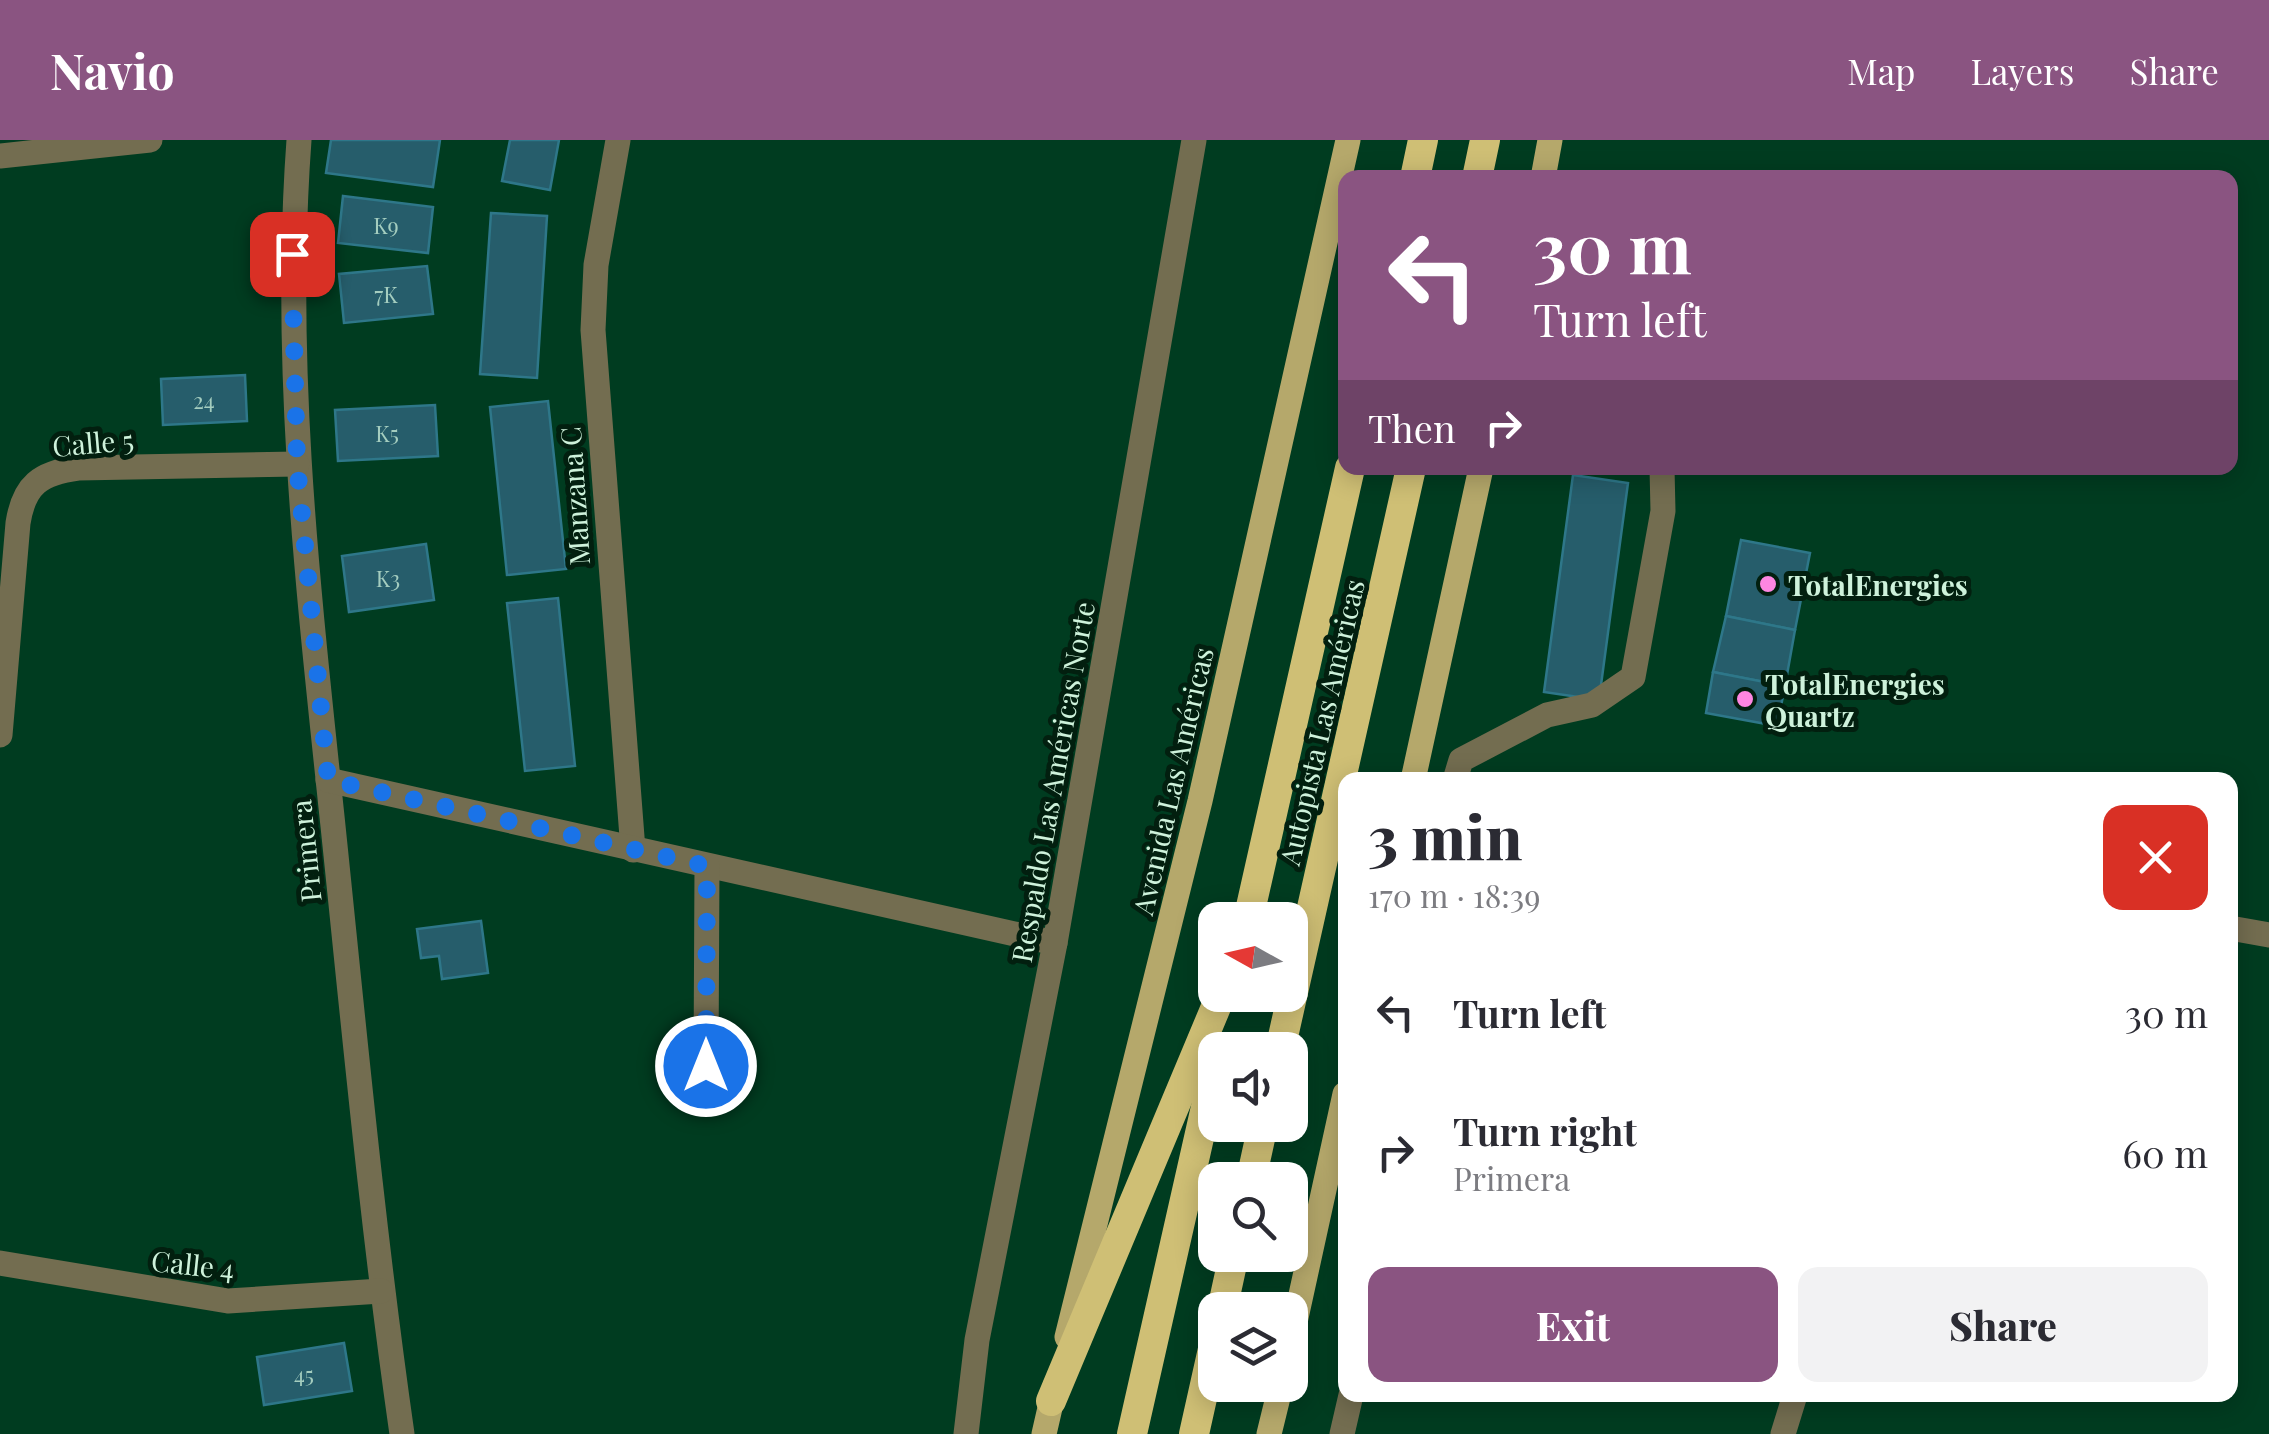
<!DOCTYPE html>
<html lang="en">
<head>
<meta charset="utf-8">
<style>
	body { margin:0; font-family:"Playfair Display",serif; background:#f2f2f3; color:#2b2b33; height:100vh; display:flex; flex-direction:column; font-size:38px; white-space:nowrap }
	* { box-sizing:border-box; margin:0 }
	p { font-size:32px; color:#7c7c81 }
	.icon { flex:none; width:55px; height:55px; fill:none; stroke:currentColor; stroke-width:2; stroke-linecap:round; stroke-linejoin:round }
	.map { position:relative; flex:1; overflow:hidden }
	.drawer { position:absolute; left:1338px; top:632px; width:900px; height:630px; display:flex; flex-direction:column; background:#fff; border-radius:20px; box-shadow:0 5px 25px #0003 }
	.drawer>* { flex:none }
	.hud { position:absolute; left:1338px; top:30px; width:900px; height:305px; border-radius:20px; box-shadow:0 5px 25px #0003; background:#8a5481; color:#fff; overflow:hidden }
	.needle { width:65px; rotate:278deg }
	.buttons { position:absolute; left:1198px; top:762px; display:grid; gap:20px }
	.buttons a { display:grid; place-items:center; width:110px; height:110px; border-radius:20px; background:#fff; box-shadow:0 5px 25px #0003; font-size:50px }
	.pin { position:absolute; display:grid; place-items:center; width:85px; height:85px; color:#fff; margin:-42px; border-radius:20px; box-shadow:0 5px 15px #0006 }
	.me { position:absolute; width:110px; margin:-55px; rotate:0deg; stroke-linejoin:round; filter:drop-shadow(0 0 8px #0008) }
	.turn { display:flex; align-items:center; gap:35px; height:210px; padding:0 30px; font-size:45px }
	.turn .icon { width:130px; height:130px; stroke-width:2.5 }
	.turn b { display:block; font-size:70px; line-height:85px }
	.then { display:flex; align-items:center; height:95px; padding:0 30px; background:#0003; gap:20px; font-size:38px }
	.round { display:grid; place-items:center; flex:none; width:105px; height:105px; border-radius:20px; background:#f2f2f3 }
	.headline { display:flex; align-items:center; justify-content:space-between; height:170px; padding:0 30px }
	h1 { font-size:60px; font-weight:800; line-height:75px }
	.button { display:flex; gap:20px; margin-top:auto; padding:20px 30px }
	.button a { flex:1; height:115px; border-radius:20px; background:#8a5481; color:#fff; font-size:40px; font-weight:800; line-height:115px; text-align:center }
	.button a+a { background:#f2f2f3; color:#2b2b33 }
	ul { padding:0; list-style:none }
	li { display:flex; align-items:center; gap:30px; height:140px; padding:0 30px }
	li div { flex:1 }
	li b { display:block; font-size:38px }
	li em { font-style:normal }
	header { display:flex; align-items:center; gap:60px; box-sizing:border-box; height:140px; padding:0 50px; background:#8a5481; color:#fff }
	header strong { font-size:48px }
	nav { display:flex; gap:55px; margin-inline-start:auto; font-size:35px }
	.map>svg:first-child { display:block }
</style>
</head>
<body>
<header>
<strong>Navio</strong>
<nav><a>Map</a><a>Layers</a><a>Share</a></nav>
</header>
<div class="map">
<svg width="2269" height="1294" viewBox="0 0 2269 1294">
	<rect width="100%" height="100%" fill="#003c20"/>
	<g fill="#265d6b" stroke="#2e7789" stroke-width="2.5">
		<path d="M 331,0 L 440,0 L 433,47 L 326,33 Z"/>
		<path d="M 510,0 L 559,0 L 550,50 L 502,41 Z"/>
		<path d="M 343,56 L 433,67 L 428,113 L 338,103 Z"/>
		<path d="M 491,73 L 547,76 L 537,238 L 480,234 Z"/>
		<path d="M 427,126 L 433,174 L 344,183 L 339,134 Z"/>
		<path d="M 245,235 L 247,281 L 163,285 L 161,239 Z"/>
		<path d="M 548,261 L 566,429 L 507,435 L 490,267 Z"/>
		<path d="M 435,265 L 438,316 L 338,321 L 335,270 Z"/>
		<path d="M 1573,335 L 1628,343 L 1599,560 L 1544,552 Z"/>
		<path d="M 1741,400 L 1810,413 L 1795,490 L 1726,476 Z"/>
		<path d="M 426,404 L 434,460 L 349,472 L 342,416 Z"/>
		<path d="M 558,458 L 575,626 L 525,631 L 507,463 Z"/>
		<path d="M 1726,476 L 1795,490 L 1785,546 L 1713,532 Z"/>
		<path d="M 1713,532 L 1785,546 L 1777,586 L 1706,573 Z"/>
		<path d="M 481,781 L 488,833 L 442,839 L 439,816 L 421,818 L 417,789 Z"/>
		<path d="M 344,1203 L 352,1251 L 264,1265 L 257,1217 Z"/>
	</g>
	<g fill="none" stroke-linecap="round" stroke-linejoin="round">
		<g stroke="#736d50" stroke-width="25">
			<path d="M 299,0 C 282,230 309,457 333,686 C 354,889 373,1092 402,1294"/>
			<path d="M 618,0 L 596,125 L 593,190 L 633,710"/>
			<path d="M 0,16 L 150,0"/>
			<path d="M 0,595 L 18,383 C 24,345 40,333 78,328 L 297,324"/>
			<path d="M 328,640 L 1055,803"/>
			<path d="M 1455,640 L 1461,620 L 1547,575 L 1592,565 L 1633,537 L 1663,371 L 1662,328"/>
			<path d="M 2230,788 L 2269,795"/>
			<path d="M 706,927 L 707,726"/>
			<path d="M 0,1123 L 228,1161 L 381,1151"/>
			<path d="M 966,1294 L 977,1200 L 1055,803 L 1194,0"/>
			<path d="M 1342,1294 L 1351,1255"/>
			<path d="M 1783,1294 L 1795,1255"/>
		</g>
		<g stroke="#b5a86b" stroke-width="25">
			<path d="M 1543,38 L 1550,0"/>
			<path d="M 1413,640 L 1481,328"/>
			<path d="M 1067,1197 L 1200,661 L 1348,0"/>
			<path d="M 1290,1205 L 1345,954"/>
			<path d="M 1044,1294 L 1055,1246"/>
			<path d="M 1269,1294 L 1281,1245"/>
		</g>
		<g stroke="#cfbf75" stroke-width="30">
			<path d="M 1415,38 L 1423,0"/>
			<path d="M 1477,38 L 1485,0"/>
			<path d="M 1248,780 L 1350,328"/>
			<path d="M 1280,910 L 1411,328"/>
			<path d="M 1251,1040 L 1263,985"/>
			<path d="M 1222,1170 L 1234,1115"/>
			<path d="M 1051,1261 L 1221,855"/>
			<path d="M 1132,1294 L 1215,927"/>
			<path d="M 1194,1294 L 1215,1200"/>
		</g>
	</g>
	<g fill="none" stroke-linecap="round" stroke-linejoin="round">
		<path stroke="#1a73e8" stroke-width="18" stroke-dasharray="0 32.4" d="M 292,114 L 297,324 L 328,640 L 707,726 L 706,926"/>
	</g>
	<g fill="#fe86e1" stroke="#021f0f" stroke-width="4">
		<circle cx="1768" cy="444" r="10"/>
		<circle cx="1745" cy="559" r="10"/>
	</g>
	<g text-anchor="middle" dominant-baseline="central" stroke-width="10" stroke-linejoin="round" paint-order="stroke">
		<g font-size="22" fill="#a4cdbf">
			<text x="386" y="85">K9</text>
			<text x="386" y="154">7K</text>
			<text x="204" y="260">24</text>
			<text x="387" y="293">K5</text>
			<text x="388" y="438">K3</text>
			<text x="304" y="1234">45</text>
		</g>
		<g font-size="28" fill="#cef2db" stroke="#021f0f">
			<text transform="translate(93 302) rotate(-5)">Calle 5</text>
			<text transform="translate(574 356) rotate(-94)">Manzana C</text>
			<text transform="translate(1321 582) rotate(-77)">Autopista Las Américas</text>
			<text transform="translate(1172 641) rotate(-77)">Avenida Las Américas</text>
			<text transform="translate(1052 642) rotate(-80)">Respaldo Las Américas Norte</text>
			<text transform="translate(305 711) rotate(-96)">Primera</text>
			<text transform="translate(193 1124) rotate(6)">Calle 4</text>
		</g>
		<g font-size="28" font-weight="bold" fill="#cef2db" stroke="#021f0f" text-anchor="start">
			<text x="1788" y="444">TotalEnergies</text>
			<text x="1765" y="543">TotalEnergies<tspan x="1765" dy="32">Quartz</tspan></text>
		</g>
	</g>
</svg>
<div class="buttons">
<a><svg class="needle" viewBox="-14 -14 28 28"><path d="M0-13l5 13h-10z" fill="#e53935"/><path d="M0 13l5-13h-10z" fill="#7c7c81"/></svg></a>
<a><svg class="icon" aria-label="sound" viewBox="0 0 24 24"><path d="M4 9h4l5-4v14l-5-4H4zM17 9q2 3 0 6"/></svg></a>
<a><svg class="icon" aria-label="search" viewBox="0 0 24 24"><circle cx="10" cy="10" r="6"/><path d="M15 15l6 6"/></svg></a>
<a><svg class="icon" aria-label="layers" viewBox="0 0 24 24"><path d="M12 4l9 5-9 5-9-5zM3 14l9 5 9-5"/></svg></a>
</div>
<div class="pin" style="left:292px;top:114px;background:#d93025"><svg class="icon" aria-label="arrive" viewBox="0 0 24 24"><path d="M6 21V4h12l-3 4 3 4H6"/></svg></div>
<svg class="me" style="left:706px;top:926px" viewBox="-20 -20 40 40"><circle r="17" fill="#1a73e8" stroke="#fff" stroke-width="3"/><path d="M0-11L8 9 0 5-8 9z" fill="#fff"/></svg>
<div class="hud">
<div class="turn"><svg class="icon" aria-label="left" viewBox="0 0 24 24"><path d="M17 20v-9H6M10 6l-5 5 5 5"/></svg><div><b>30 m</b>Turn left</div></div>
<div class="then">Then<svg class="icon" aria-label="right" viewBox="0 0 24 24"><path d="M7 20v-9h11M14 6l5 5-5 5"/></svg></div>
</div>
<section class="drawer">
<div class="headline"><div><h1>3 min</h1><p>170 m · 18:39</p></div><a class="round" style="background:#d93025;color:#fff"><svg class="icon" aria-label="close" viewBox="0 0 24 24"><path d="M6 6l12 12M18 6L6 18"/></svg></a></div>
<ul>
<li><svg class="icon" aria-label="left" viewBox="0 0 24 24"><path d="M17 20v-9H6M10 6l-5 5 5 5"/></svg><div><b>Turn left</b></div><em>30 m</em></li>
<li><svg class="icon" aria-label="right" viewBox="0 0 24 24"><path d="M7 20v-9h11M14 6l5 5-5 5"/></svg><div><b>Turn right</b><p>Primera</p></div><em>60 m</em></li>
</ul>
<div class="button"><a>Exit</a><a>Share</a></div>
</section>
</div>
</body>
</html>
